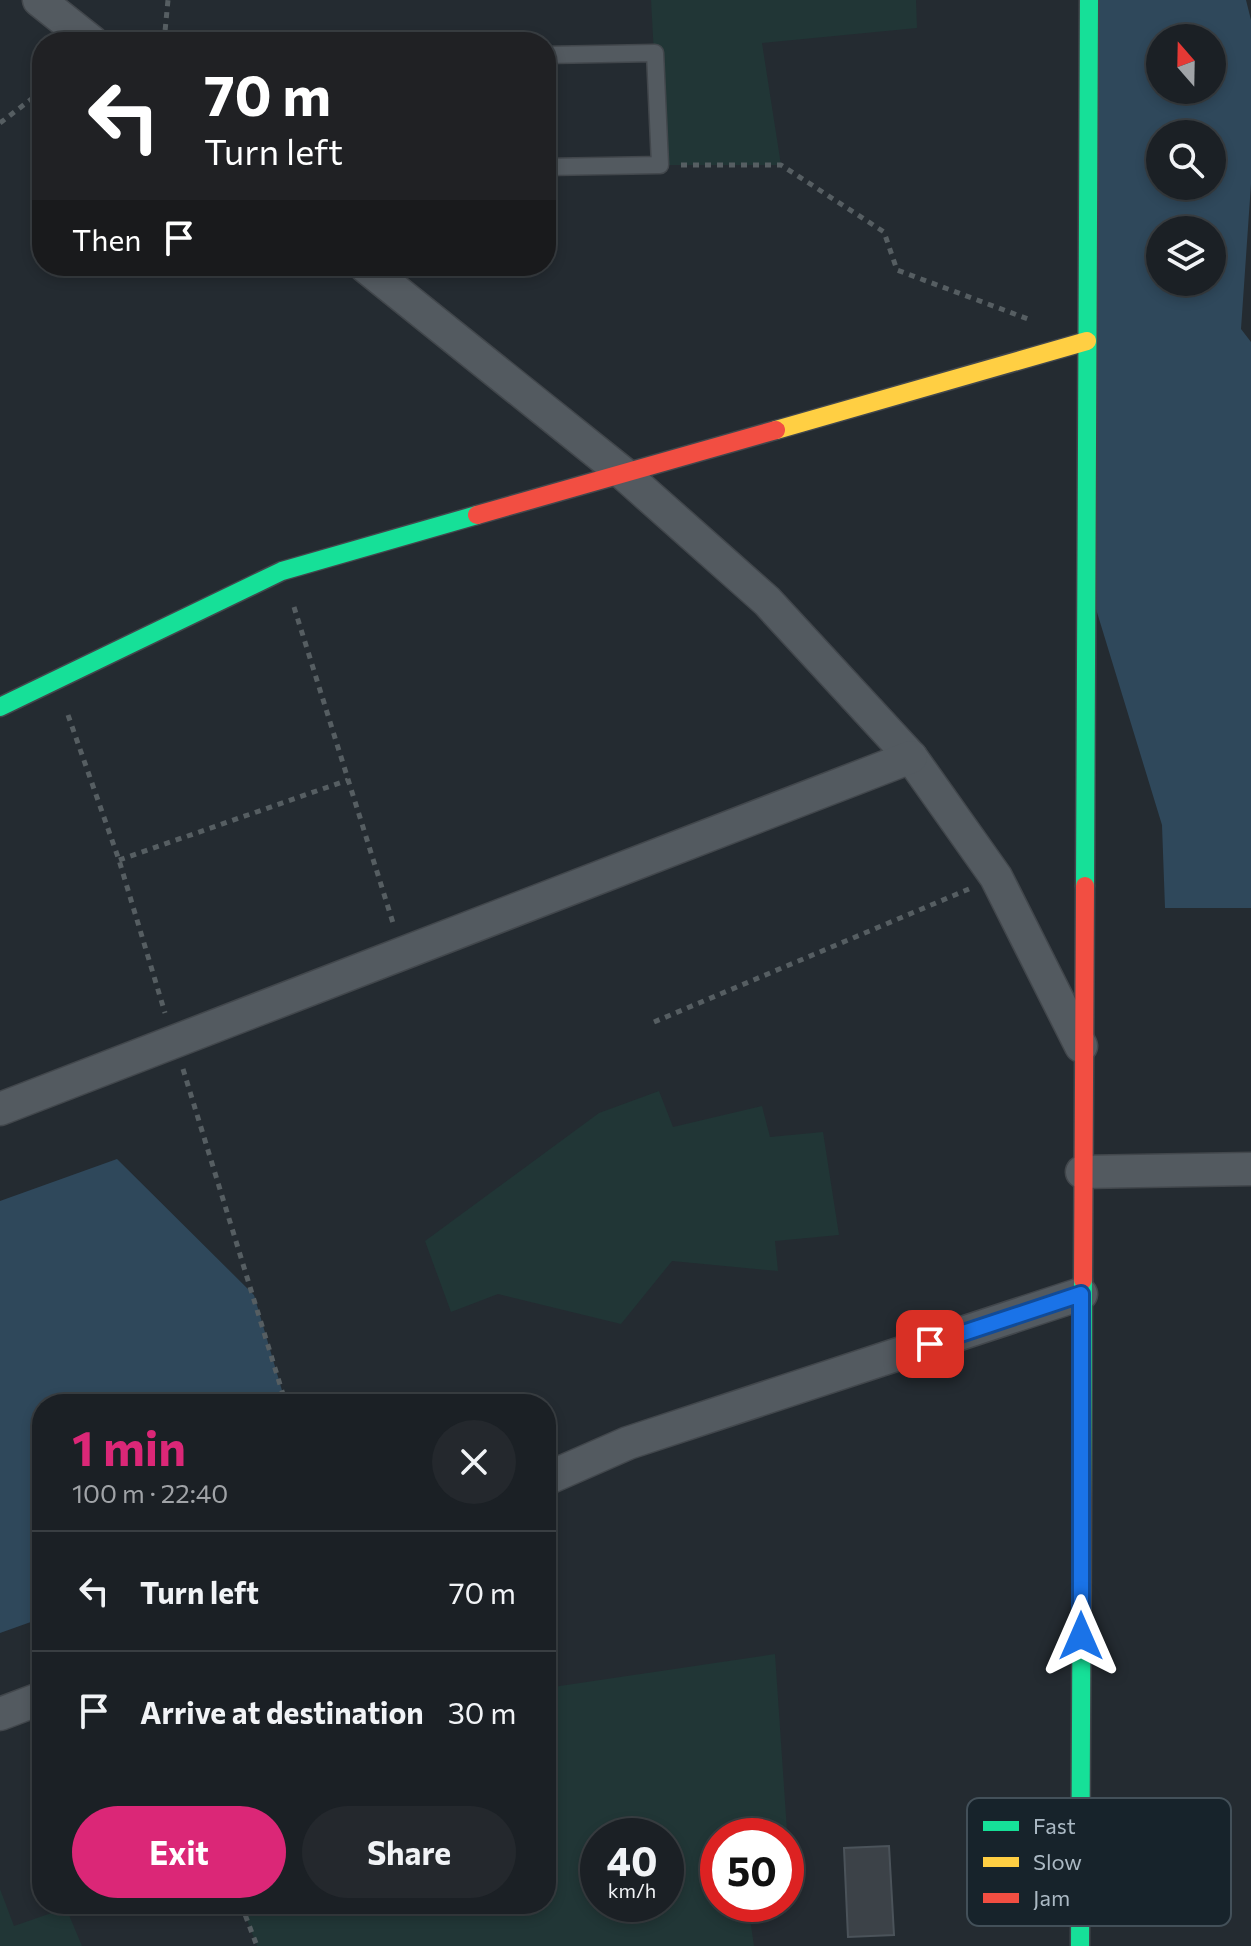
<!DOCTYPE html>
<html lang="en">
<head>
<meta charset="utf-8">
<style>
	body { margin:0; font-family:Commissioner,sans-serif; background:#24282d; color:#f1f3f6; height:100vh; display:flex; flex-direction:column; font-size:30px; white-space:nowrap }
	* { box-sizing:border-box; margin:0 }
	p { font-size:26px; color:#a0a3a7 }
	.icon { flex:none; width:44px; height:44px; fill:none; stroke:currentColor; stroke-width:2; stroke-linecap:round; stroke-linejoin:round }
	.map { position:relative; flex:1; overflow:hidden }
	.sheet { position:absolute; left:32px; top:1394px; width:524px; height:520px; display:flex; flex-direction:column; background:#1b2025; border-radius:32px; box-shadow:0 4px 12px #0003,0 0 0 2px #393e42 }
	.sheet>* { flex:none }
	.guide { position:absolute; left:32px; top:32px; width:524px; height:244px; border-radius:32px; box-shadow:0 4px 12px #0003,0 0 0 2px #393e42; background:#202124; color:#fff; overflow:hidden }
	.needle { width:52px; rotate:340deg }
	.fabs { position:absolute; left:1146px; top:24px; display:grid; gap:16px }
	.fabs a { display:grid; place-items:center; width:80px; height:80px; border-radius:50%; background:#1b2025; box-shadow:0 4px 12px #0003,0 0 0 2px #393e42; font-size:40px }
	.speed { position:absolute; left:580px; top:1818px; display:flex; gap:16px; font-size:40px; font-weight:700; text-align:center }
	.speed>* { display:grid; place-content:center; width:104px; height:104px; border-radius:50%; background:#1b2025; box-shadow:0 4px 12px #0003,0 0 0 2px #393e42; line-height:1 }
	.speed small { font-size:20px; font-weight:400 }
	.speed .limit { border:12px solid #d22; background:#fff; color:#111 }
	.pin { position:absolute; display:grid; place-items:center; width:68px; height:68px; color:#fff; margin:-34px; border-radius:16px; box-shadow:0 4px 12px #0006 }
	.me { position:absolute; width:88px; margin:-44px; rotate:0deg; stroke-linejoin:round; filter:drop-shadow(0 0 6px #0008) }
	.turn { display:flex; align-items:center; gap:28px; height:168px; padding:0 40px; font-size:36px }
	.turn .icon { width:104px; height:104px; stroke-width:2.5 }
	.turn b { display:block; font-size:56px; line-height:68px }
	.then { display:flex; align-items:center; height:76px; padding:0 40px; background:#0003; gap:16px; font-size:30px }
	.round { display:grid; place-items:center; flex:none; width:84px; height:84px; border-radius:42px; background:#24282d }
	.head { display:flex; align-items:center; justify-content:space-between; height:136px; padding:0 40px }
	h1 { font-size:48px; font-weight:700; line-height:60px; color:#db2777 }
	.button { display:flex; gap:16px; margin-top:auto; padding:16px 40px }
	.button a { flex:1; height:92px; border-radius:48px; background:#db2777; color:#fff; font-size:32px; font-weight:700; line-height:92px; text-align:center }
	.button a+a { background:#24282d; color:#f1f3f6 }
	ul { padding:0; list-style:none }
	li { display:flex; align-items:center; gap:24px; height:120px; padding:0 40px; border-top:2px solid #393e42 }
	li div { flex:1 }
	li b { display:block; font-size:30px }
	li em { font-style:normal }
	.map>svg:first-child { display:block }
</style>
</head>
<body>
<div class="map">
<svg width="1251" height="1946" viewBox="0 0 1251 1946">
	<rect width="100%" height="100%" fill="#242b31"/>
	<g fill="#213636" fill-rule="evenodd">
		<path d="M 651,0 L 916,0 L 917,28 L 762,43 L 781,165 L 660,165 Z"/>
		<path d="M 659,1091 L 673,1127 L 762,1106 L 770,1137 L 823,1132 L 839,1235 L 775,1241 L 778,1271 L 672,1261 L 621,1324 L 498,1294 L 451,1312 L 425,1241 L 599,1113 Z"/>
		<path d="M 775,1654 L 790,1875 L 786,1876 L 786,1836 L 718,1836 L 718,1904 L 748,1904 L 754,1946 L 257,1946 L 241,1904 L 546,1904 L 546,1688 ZM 666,1836 L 666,1904 L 598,1904 L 598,1836 Z"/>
		<path d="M 0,1889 L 14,1926 L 66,1908 L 82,1946 L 0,1946 Z"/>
	</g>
	<g fill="#2f485b" fill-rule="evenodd">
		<path d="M 1089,0 L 1246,0 L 1251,20 L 1251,184 L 1241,329 L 1251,342 L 1251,908 L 1165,908 L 1162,825 L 1085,573 ZM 1160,38 L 1212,38 L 1212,90 L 1160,90 ZM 1160,134 L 1212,134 L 1212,186 L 1160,186 ZM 1160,230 L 1212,230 L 1212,282 L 1160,282 Z"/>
		<path d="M 117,1159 L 254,1295 L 286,1404 L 42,1404 L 42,1618 L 0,1633 L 0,1201 Z"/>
	</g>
	<path fill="#3c4248" stroke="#4b535a" stroke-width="2" d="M 889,1846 L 894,1935 L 848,1937 L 844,1848 Z"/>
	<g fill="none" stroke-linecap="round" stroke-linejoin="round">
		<g stroke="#42474c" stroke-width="19">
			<path id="lane" d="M 546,55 L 655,53 L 660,165 L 546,167"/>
		</g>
		<g stroke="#42474c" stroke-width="35">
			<g id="street">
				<path d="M 39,0 L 92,42"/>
				<path d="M 365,266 L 624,474 L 767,601 L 911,757 L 996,877 L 1081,1046"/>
				<path d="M 0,1109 L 911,757"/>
				<path d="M 1082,1172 L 1251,1169"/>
				<path d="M 546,1479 L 628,1443 L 1081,1294"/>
				<path d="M 0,1714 L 42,1698"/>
			</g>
		</g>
		<g stroke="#42474c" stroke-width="21">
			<g id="fast">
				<path d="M 0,707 L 282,571 L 477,515"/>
				<path d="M 1085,886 L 1089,0"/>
				<path d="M 1080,1946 L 1083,1280"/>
			</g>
		</g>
		<g stroke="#42474c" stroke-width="21">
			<path id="slow" d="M 776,430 L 1087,341"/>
		</g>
		<g stroke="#42474c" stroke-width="21">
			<g id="jam">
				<path d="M 477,515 L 776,430"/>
				<path d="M 1083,1280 L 1085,886"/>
			</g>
		</g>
		<g stroke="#565e62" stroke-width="5" stroke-dasharray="6 6" stroke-linecap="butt">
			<path d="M 164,42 L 168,0"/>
			<path d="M 0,123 L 42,91"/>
			<path d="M 681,165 L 781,165 L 884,232 L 897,270 L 1028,319"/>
			<path d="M 294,607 L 394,926"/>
			<path d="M 68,715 L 119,860 L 165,1013"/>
			<path d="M 119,860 L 348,780"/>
			<path d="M 654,1022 L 969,889"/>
			<path d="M 183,1069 L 286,1404"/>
			<path d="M 241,1904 L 257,1946"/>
		</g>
		<use href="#lane" stroke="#535a60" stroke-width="16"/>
		<use href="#street" stroke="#535a60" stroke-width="32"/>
		<use href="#fast" stroke="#16e098" stroke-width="18"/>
		<use href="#slow" stroke="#ffcf43" stroke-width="18"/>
		<use href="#jam" stroke="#f24e42" stroke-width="18"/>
	</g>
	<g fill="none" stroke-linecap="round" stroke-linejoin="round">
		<g stroke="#114b97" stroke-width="20">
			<path id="route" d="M 930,1344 L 1081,1294 L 1081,1636"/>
		</g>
		<use href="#route" stroke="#1a73e8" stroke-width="14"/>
	</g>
	<rect x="967" y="1798" width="264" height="128" rx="12" fill="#17232b" stroke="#435059" stroke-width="2"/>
	<rect x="983" y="1821" width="36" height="10" fill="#16e098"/>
	<rect x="983" y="1857" width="36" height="10" fill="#ffcf43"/>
	<rect x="983" y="1893" width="36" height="10" fill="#f24e42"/>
	<g font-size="22" fill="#abb9c4">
		<text x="1033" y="1834">Fast</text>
		<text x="1033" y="1870">Slow</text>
		<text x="1033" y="1906">Jam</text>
	</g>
</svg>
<div class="fabs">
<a><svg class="needle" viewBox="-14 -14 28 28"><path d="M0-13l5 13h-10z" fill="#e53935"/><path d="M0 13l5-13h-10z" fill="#a0a3a7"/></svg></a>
<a><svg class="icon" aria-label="search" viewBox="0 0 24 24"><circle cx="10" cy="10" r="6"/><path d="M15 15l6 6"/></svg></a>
<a><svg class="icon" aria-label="layers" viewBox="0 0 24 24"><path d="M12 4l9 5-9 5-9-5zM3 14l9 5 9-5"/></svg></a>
</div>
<div class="speed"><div>40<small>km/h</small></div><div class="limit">50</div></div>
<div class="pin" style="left:930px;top:1344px;background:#d93025"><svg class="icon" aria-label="arrive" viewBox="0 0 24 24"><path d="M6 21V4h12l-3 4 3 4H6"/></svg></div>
<svg class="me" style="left:1081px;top:1636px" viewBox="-20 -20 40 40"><path d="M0-17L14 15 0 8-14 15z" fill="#1a73e8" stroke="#fff" stroke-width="4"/></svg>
<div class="guide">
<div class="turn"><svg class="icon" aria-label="left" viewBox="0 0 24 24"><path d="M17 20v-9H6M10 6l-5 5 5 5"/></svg><div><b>70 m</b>Turn left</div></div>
<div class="then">Then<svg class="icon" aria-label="arrive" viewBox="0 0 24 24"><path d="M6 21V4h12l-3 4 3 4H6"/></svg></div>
</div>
<section class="sheet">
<div class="head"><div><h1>1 min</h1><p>100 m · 22:40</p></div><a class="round"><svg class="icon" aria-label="close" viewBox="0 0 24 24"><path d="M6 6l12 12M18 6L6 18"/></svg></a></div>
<ul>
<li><svg class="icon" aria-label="left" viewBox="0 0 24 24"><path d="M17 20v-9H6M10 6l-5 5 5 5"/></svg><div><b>Turn left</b></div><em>70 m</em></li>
<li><svg class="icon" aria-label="arrive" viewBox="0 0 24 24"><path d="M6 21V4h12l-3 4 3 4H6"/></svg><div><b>Arrive at destination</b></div><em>30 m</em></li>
</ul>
<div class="button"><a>Exit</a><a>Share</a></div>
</section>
</div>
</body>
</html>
